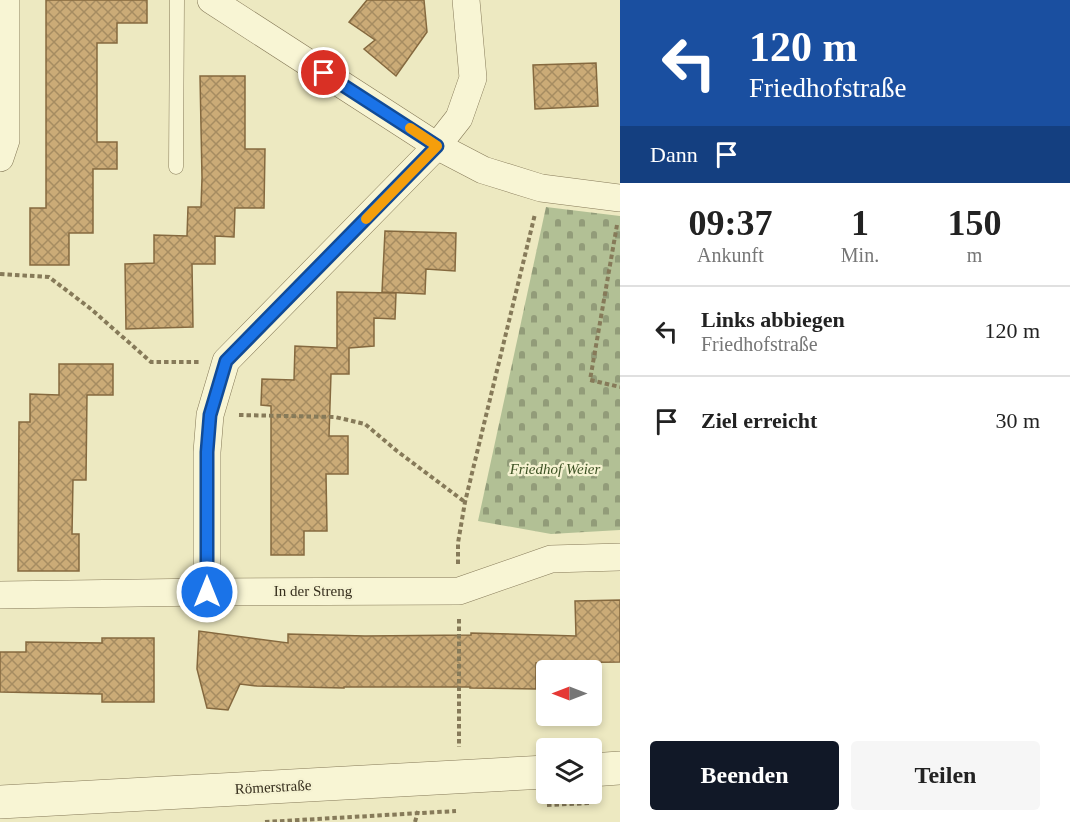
<!DOCTYPE html>
<html lang="de">
<head>
<meta charset="utf-8">
<style>
	body { margin:0; font-family:"Times New Roman",serif; background:#f6f6f6; color:#222; height:100vh; display:flex; flex-direction:column; font-size:22px; white-space:nowrap }
	* { box-sizing:border-box; margin:0 }
	p { font-size:20px; color:#767676 }
	.icon { flex:none; width:33px; height:33px; fill:none; stroke:currentColor; stroke-width:2; stroke-linecap:round; stroke-linejoin:round }
	.map { position:relative; flex:1; overflow:hidden }
	.sheet { display:flex; flex-direction:column; background:#fff; width:450px }
	.sheet>* { flex:none }
	.banner { background:#1a4fa0; color:#fff; overflow:hidden }
	.needle { width:39px; rotate:270deg }
	.buttons { position:absolute; left:536px; top:660px; display:grid; gap:12px }
	.buttons a { display:grid; place-items:center; width:66px; height:66px; border-radius:6px; background:#fff; box-shadow:0 3px 9px #0003; font-size:30px }
	.pin { position:absolute; display:grid; place-items:center; width:51px; height:51px; color:#fff; margin:-26px; border:3px solid #fff; border-radius:50%; box-shadow:0 2px 6px #0007 }
	.me { position:absolute; width:66px; margin:-33px; rotate:0deg; stroke-linejoin:round; filter:drop-shadow(0 0 4px #0008) }
	.turn { display:flex; align-items:center; gap:21px; height:126px; padding:0 30px; font-size:27px }
	.turn .icon { width:78px; height:78px; stroke-width:2.5 }
	.turn b { display:block; font-size:42px; line-height:51px }
	.then { display:flex; align-items:center; height:57px; padding:0 30px; background:#0003; gap:12px; font-size:22px }
	.eta { display:flex; justify-content:space-evenly; align-items:center; height:102px; text-align:center }
	.eta b { font-size:36px; font-weight:600; line-height:42px }
	.cta { display:flex; gap:12px; margin-top:auto; padding:12px 30px }
	.cta a { flex:1; height:69px; border-radius:6px; background:#111827; color:#fff; font-size:24px; font-weight:600; line-height:69px; text-align:center }
	.cta a+a { background:#f6f6f6; color:#222 }
	ul { padding:0; list-style:none }
	li { display:flex; align-items:center; gap:18px; height:90px; padding:0 30px; border-top:2px solid #e0e0e0 }
	li div { flex:1 }
	li b { display:block; font-size:22px }
	li em { font-style:normal }
	main { display:flex; flex:1; min-height:0 }
	.map>svg:first-child { display:block }
</style>
</head>
<body>
<main>
<div class="map">
<svg width="620" height="822" viewBox="0 0 620 822">
	<defs>
		<pattern id="cemetery-stones" width="16" height="16" patternUnits="userSpaceOnUse" patternTransform="scale(1.5)"><rect width="16" height="16" fill="#b2c095"/><path d="M2 7V4a2 2 0 0 1 4 0v3zM10 15v-3a2 2 0 0 1 4 0v3z" fill="#929c79"/></pattern>
		<pattern id="building-cross-hatch" width="8" height="8" patternUnits="userSpaceOnUse" patternTransform="scale(1.5)"><rect width="8" height="8" fill="#cbab77"/><path d="M0 0l8 8M0 8l8-8" fill="none" stroke="#a68c61"/></pattern>
	</defs>
	<rect width="100%" height="100%" fill="#ede9c1"/>
	<path fill="url(#cemetery-stones)" d="M 546,207 L 620,216 L 620,530 L 551,534 L 478,521 Z"/>
	<g fill="url(#building-cross-hatch)" stroke="#85693f" stroke-width="1.5">
		<path d="M 46,0 L 147,0 L 147,23 L 117,23 L 117,43 L 97,43 L 97,142 L 117,142 L 117,169 L 93,169 L 93,233 L 69,233 L 69,265 L 30,265 L 30,208 L 46,208 Z"/>
		<path d="M 367,0 L 424,0 L 427,32 L 396,76 L 364,49 L 375,40 L 349,22 Z"/>
		<path d="M 596,63 L 598,106 L 535,109 L 533,65 Z"/>
		<path d="M 200,76 L 245,76 L 245,149 L 265,149 L 264,208 L 235,208 L 234,237 L 215,236 L 215,264 L 192,264 L 193,327 L 126,329 L 125,264 L 154,263 L 154,235 L 187,236 L 188,207 L 201,207 L 202,178 Z"/>
		<path d="M 385,231 L 456,233 L 455,271 L 426,269 L 425,294 L 382,292 Z"/>
		<path d="M 337,292 L 396,293 L 395,319 L 374,318 L 374,346 L 349,348 L 349,374 L 331,374 L 329,436 L 348,436 L 348,474 L 326,474 L 327,531 L 304,531 L 304,555 L 271,555 L 271,406 L 261,405 L 262,379 L 294,380 L 295,346 L 337,348 Z"/>
		<path d="M 59,364 L 113,364 L 113,395 L 87,395 L 86,480 L 73,480 L 72,534 L 79,534 L 79,571 L 18,571 L 19,422 L 30,422 L 30,394 L 59,395 Z"/>
		<path d="M 620,600 L 620,662 L 536,663 L 536,689 L 470,688 L 470,687 L 344,687 L 344,688 L 257,686 L 240,684 L 228,710 L 207,708 L 197,669 L 199,631 L 288,643 L 288,634 L 365,636 L 471,635 L 471,633 L 576,636 L 575,601 Z"/>
		<path d="M 102,638 L 154,638 L 154,702 L 102,702 L 102,694 L 0,692 L 0,652 L 26,652 L 26,642 L 102,643 Z"/>
	</g>
	<g fill="none" stroke-linecap="round" stroke-linejoin="round">
		<g stroke="#867a59" stroke-width="15">
			<path id="service" d="M 176,167 L 177,0"/>
		</g>
		<g stroke="#867a59" stroke-width="28">
			<g id="minor">
				<path d="M 211,0 L 437,146 L 483,170 L 541,188 L 620,198"/>
				<path d="M 0,158 L 6,140 L 6,0"/>
				<path d="M 207,592 L 207,452 L 210,415 L 226,361 L 437,146 L 459,118 L 473,78 L 466,0"/>
				<path d="M 0,595 L 207,592 L 459,591 L 551,559 L 620,557"/>
			</g>
		</g>
		<g stroke="#867a59" stroke-width="34">
			<g id="tertiary">
				<path d="M 591,770 L 620,768"/>
				<path d="M 0,802 L 546,772"/>
			</g>
		</g>
		<g stroke="#867a59" stroke-width="4" stroke-dasharray="4.5 3" stroke-linecap="butt">
			<path d="M 617,225 L 590,380 L 620,387"/>
			<path d="M 0,274 L 49,277 L 91,309 L 151,362 L 199,362"/>
			<path d="M 239,415 L 335,417 L 365,424 L 397,451 L 465,502"/>
			<path d="M 458,564 L 458,543 L 465,502 L 535,214"/>
			<path d="M 459,619 L 459,747"/>
			<path d="M 547,805 L 591,803"/>
			<path d="M 265,822 L 456,811"/>
			<path d="M 415,822 L 418,811"/>
		</g>
		<use href="#service" stroke="#f8f5d4" stroke-width="14"/>
		<use href="#minor" stroke="#f8f5d4" stroke-width="27"/>
		<use href="#tertiary" stroke="#f8f5d4" stroke-width="33"/>
	</g>
	<g fill="none" stroke-linecap="round" stroke-linejoin="round">
		<g stroke="#114b97" stroke-width="15">
			<path id="route" d="M 207,592 L 207,452 L 210,415 L 226,361 L 437,146 L 324,73"/>
		</g>
		<use href="#route" stroke="#1a73e8" stroke-width="10"/>
		<path stroke="#f59e0b" stroke-width="10" d="M 366,219 L 437,146 L 410,128"/>
	</g>
	<g text-anchor="middle" dominant-baseline="central" stroke-width="4.5" stroke-linejoin="round" paint-order="stroke">
		<g font-size="15" font-style="italic" fill="#3d5224" stroke="#f5f2d1">
			<text x="555" y="469">Friedhof Weier</text>
		</g>
		<g font-size="15" fill="#362e1d" stroke="#f5f2d1">
			<text x="313" y="591">In der Streng</text>
			<text transform="translate(273 787) rotate(-3)">Römerstraße</text>
		</g>
	</g>
</svg>
<div class="buttons">
<a><svg class="needle" viewBox="-14 -14 28 28"><path d="M0-13l5 13h-10z" fill="#e53935"/><path d="M0 13l5-13h-10z" fill="#767676"/></svg></a>
<a><svg class="icon" aria-label="layers" viewBox="0 0 24 24"><path d="M12 4l9 5-9 5-9-5zM3 14l9 5 9-5"/></svg></a>
</div>
<div class="pin" style="left:324px;top:73px;background:#d93025"><svg class="icon" aria-label="arrive" viewBox="0 0 24 24"><path d="M6 21V4h12l-3 4 3 4H6"/></svg></div>
<svg class="me" style="left:207px;top:592px" viewBox="-20 -20 40 40"><circle r="17" fill="#1a73e8" stroke="#fff" stroke-width="3"/><path d="M0-11L8 9 0 5-8 9z" fill="#fff"/></svg>
</div>
<section class="sheet">
<div class="banner">
<div class="turn"><svg class="icon" aria-label="left" viewBox="0 0 24 24"><path d="M17 20v-9H6M10 6l-5 5 5 5"/></svg><div><b>120 m</b>Friedhofstraße</div></div>
<div class="then">Dann<svg class="icon" aria-label="arrive" viewBox="0 0 24 24"><path d="M6 21V4h12l-3 4 3 4H6"/></svg></div>
</div>
<div class="eta">
<div><b>09:37</b><p>Ankunft</p></div>
<div><b>1</b><p>Min.</p></div>
<div><b>150</b><p>m</p></div>
</div>
<ul>
<li><svg class="icon" aria-label="left" viewBox="0 0 24 24"><path d="M17 20v-9H6M10 6l-5 5 5 5"/></svg><div><b>Links abbiegen</b><p>Friedhofstraße</p></div><em>120 m</em></li>
<li><svg class="icon" aria-label="arrive" viewBox="0 0 24 24"><path d="M6 21V4h12l-3 4 3 4H6"/></svg><div><b>Ziel erreicht</b></div><em>30 m</em></li>
</ul>
<div class="cta"><a>Beenden</a><a>Teilen</a></div>
</section>
</main>
</body>
</html>
